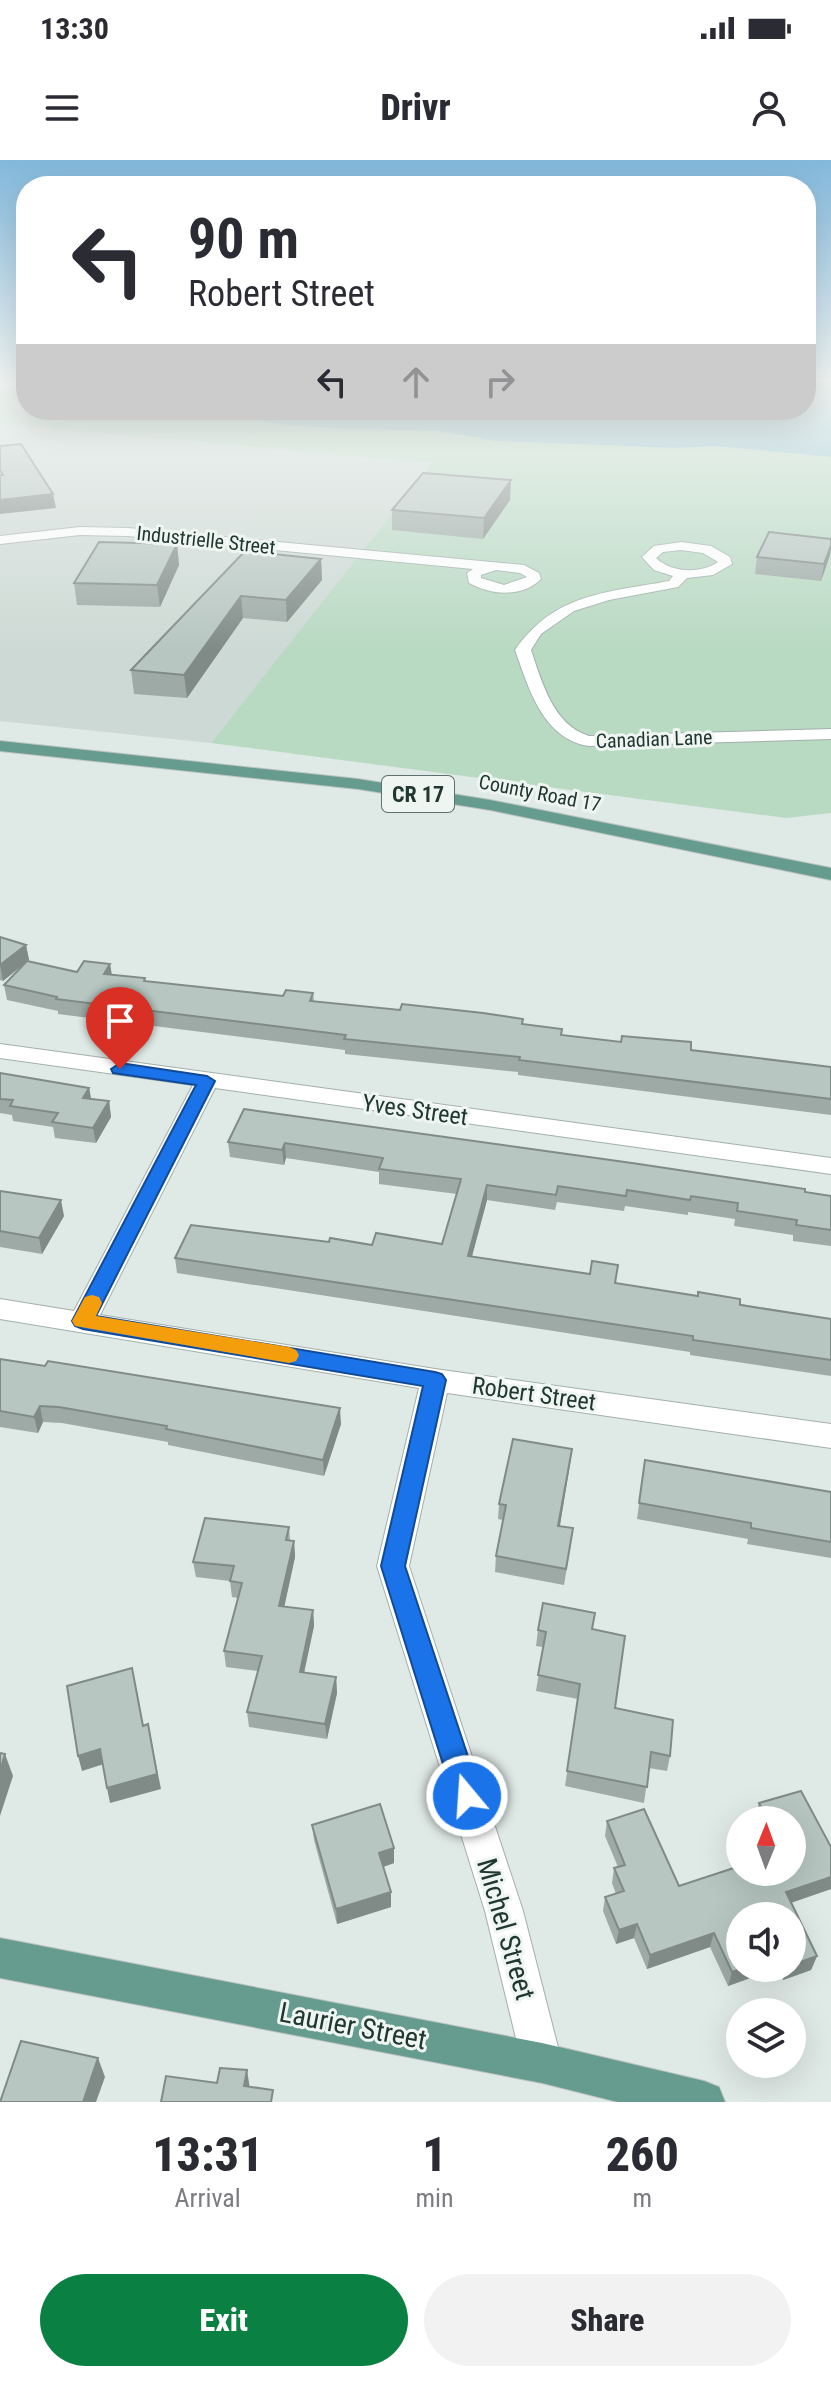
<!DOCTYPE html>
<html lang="en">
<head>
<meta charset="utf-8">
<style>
	body { margin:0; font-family:"Roboto Condensed",sans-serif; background:#f2f2f3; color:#2b2b33; height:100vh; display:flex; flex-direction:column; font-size:30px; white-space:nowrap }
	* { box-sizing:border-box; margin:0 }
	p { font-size:26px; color:#7c7c81 }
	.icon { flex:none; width:44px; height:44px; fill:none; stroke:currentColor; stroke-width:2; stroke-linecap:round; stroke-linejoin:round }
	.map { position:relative; height:1942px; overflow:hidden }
	.sheet { display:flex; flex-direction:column; background:#fff; flex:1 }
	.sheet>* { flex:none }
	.top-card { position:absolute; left:16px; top:16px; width:800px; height:244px; border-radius:32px; box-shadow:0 8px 32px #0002; background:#fff; color:#2b2b33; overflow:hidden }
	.needle { width:52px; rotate:1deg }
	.buttons { position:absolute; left:726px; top:1646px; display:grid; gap:16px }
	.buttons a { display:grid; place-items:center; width:80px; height:80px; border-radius:50%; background:#fff; box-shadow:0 8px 32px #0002; font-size:40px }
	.pin { position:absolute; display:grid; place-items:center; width:68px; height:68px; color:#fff; margin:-82px -34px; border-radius:50% 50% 50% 0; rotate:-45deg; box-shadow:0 0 8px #0007 }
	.pin .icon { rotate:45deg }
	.me { position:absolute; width:88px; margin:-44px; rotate:342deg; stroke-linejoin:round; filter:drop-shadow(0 0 6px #0008) }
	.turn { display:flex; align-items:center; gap:28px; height:168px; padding:0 40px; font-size:36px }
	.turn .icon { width:104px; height:104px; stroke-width:2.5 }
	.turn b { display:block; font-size:56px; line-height:68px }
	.lanes { display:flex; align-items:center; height:76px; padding:0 40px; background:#0003; justify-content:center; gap:40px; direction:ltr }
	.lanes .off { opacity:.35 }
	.eta { display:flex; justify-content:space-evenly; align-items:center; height:136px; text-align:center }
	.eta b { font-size:48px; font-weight:800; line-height:56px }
	.button { display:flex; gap:16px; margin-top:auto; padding:16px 40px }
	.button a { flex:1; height:92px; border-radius:48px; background:#0b8043; color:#fff; font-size:32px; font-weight:800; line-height:92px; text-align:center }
	.button a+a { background:#f2f2f3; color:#2b2b33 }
	.status { display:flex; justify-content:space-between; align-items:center; height:56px; padding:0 40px; background:#fff; direction:ltr }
	.status svg { height:22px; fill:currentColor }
	header { display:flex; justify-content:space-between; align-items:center; height:104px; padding:0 40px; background:#fff; font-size:36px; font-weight:800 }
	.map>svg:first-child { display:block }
</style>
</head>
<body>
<div class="status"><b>13:30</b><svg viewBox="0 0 49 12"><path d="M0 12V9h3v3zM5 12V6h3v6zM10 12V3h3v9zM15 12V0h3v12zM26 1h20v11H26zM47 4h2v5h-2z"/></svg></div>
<header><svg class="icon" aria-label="menu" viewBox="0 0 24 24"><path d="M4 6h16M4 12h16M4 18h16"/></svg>Drivr<svg class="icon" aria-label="person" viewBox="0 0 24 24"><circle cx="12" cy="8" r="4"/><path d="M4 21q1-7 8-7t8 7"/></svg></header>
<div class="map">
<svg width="831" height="1942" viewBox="0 0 831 1942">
	<rect width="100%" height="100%" fill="#dfe9e5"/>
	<path fill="#cdd9d4" d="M 0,264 L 433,303 L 211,583 L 0,561 Z"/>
	<path fill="#b8d9c2" d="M 0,229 L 26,230 L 26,250 L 201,250 L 277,264 L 345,269 L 439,271 L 495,281 L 676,288 L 715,286 L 831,297 L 831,653 L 786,658 L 211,583 L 432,303 L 0,264 Z"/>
	<path fill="#89bfcb" d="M 806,219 L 831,219 L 831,297 L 715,286 L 676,288 L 495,281 L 439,271 L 345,269 L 277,264 L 201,250 L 806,250 Z"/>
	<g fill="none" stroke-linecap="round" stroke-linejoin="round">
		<g stroke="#a2b0ac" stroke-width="2">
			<g id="minor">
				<path d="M 80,367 L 128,368 L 524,405 L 539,413 L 541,419 C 522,438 491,435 469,423 L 467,413 L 473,409 L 128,376 L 80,375 L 0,384 L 0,376 ZM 496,410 L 520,413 L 527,417 L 504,425 L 481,418 L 481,415 Z"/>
				<path d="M 681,382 L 711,386 L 730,397 L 732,404 L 713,415 L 687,418 L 678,427 L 609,440 L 574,451 L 541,474 L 531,490 C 542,522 553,565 589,576 L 831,569 L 831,579 L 589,586 C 543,579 529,529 515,490 C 555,433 605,433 669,421 L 673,416 L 654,410 L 642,397 L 654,386 ZM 681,390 L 703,393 L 718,402 C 700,414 672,413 656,398 L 663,392 Z"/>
				<path d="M 0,884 L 831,998 L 831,1014 L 215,928 L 100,1155 L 435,1209 L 831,1264 L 831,1288 L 447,1233 L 409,1406 L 523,1751 L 562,1903 L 556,1917 L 542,1923 L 528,1917 L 522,1903 L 485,1751 L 377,1406 L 419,1228 L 0,1159 L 0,1139 L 74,1151 L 193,925 L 0,898 Z"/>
			</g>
		</g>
		<g stroke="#bcc3c2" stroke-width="2">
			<g id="major">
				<path d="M 0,581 L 358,619 L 490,640 L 831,708 L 831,720 L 490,650 L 358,629 L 0,591 Z"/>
				<path d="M 0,1778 L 542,1883 L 704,1921 L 719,1927 L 725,1942 L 618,1942 L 542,1923 L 0,1818 Z"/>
			</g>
		</g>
		<use href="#minor" fill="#fff" fill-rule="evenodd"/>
		<use href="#major" fill="#669c90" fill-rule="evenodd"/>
	</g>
	<g fill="#9daaa6" fill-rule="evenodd">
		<path d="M 510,340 L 483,379 L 392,370 L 392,350 Z"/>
		<path d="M 831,379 L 830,395 L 821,421 L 755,414 L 757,397 Z"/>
		<path d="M 177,384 L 179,405 L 160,447 L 77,445 L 74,423 Z"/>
		<path d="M 245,391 L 321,399 L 322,420 L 287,462 L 243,458 L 187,538 L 134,534 L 131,510 Z"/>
		<path d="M 0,777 L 26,785 L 29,800 L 27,801 L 77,812 L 110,804 L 112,814 L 146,821 L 283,836 L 313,833 L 314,841 L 562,869 L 562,875 L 831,907 L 831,955 L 518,915 L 518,912 L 345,894 L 345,890 L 58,854 L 58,851 L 7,840 L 4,825 L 26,802 L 3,821 L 0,820 Z"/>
		<path d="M 0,913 L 89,928 L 91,939 L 109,941 L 111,957 L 96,983 L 55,978 L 53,967 L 13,961 L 12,955 L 0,953 Z"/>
		<path d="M 244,949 L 831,1036 L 831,1086 L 793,1081 L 793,1075 L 734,1066 L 735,1059 L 688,1052 L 688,1055 L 625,1046 L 624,1051 L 557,1042 L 555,1050 L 487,1040 L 472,1096 L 616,1123 L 831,1159 L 831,1216 L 690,1195 L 690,1192 L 177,1113 L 175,1098 L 329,1082 L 372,1085 L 442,1084 L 457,1034 L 379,1024 L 379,1012 L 286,998 L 284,1005 L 230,997 L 228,982 Z"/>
		<path d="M 0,1031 L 64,1056 L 42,1094 L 0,1087 Z"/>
		<path d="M 0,1199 L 341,1264 L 324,1316 L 168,1285 L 168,1282 L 62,1263 L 43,1262 L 38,1273 L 0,1267 Z"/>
		<path d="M 572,1289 L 560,1366 L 571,1384 L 564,1425 L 495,1412 L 496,1396 L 503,1360 L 498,1359 L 499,1344 Z"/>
		<path d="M 645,1300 L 831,1332 L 831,1398 L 747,1384 L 748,1379 L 637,1359 Z"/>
		<path d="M 289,1367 L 290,1380 L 294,1381 L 295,1397 L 284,1447 L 313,1450 L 314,1466 L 304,1512 L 336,1517 L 337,1533 L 327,1579 L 249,1567 L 247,1552 L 258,1511 L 226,1507 L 224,1491 L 238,1438 L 232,1437 L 230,1421 L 196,1417 L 193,1402 Z"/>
		<path d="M 538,1470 L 592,1470 L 615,1548 L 670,1596 L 667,1611 L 649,1608 L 644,1643 L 565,1626 L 578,1539 L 536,1531 L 543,1487 L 536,1486 Z"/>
		<path d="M 801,1631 L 831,1687 L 831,1729 L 791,1743 L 817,1796 L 811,1810 L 783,1820 L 778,1808 L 728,1826 L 710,1787 L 647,1809 L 634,1778 L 616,1784 L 603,1751 L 605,1737 L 616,1734 L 612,1723 L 614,1708 L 618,1707 L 605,1676 L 607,1661 L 644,1649 L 679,1726 L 740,1706 L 740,1712 L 792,1712 L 792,1660 L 756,1660 L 755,1658 L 759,1643 ZM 740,1756 L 792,1756 L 792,1808 L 740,1808 Z"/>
		<path d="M 312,1665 L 394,1703 L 383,1707 L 391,1747 L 337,1764 L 314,1680 Z"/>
	</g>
	<g fill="#808b87">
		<path d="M 511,320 L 510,340 L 483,379 L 484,358 Z"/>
		<path d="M 53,334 L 56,348 L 0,354 L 0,340 Z"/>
		<path d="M 177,384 L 179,405 L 160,447 L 157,425 Z"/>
		<path d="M 831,385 L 830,395 L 821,421 L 824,404 Z"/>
		<path d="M 321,399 L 322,420 L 287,462 L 286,440 Z"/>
		<path d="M 241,436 L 243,458 L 187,538 L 184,515 Z"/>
		<path d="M 26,785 L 29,800 L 3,821 L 0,805 Z"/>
		<path d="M 110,804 L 112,819 L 104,814 Z"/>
		<path d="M 89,928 L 92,943 L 83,938 Z"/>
		<path d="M 109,941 L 111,957 L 96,983 L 93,968 Z"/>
		<path d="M 285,983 L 286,998 L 284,1005 L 282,990 Z"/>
		<path d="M 487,1025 L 487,1040 L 468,1111 L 468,1096 Z"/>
		<path d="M 61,1040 L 64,1056 L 42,1094 L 39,1078 Z"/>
		<path d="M 40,1246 L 43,1262 L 38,1273 L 34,1257 Z"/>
		<path d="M 340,1248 L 341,1264 L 324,1316 L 323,1300 Z"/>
		<path d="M 572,1289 L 570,1305 L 557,1382 L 558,1366 Z"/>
		<path d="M 294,1381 L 295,1397 L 281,1462 L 279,1446 Z"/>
		<path d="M 313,1450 L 314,1466 L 301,1527 L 300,1512 Z"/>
		<path d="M 336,1517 L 337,1533 L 327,1579 L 325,1564 Z"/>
		<path d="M 148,1564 L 161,1629 L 110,1643 L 107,1628 Z"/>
		<path d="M 100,1589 L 104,1604 L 82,1611 L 78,1596 Z"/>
		<path d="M 5,1594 L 13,1616 L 0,1656 L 0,1611 Z"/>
		<path d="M 394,1688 L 394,1703 L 380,1708 L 379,1693 Z"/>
		<path d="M 831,1717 L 831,1729 L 781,1746 L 786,1732 Z"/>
		<path d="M 391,1732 L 391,1747 L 337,1764 L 336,1749 Z"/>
		<path d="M 637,1764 L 634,1778 L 616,1784 L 619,1770 Z"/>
		<path d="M 714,1773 L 710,1787 L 647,1809 L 650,1795 Z"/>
		<path d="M 817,1796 L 811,1810 L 783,1820 L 787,1808 L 792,1808 L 792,1805 Z"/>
		<path d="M 743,1808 L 778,1808 L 728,1826 L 732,1812 Z"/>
		<path d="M 98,1898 L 105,1917 L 96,1942 L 83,1942 Z"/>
		<path d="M 247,1910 L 250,1929 L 244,1926 Z"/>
	</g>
	<g fill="#b7c6c1" stroke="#808b87" stroke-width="2">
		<path d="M 21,284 L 53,334 L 0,340 L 0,315 L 3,315 L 0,310 L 0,286 Z"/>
		<path d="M 423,313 L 511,320 L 484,358 L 392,350 Z"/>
		<path d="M 769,372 L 831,379 L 831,385 L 824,404 L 757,397 Z"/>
		<path d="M 99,382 L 177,384 L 157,425 L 74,423 Z"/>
		<path d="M 245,391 L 321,399 L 286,440 L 241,436 L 184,515 L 131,510 Z"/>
		<path d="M 0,777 L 26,785 L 0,805 Z"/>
		<path d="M 27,801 L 77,812 L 84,801 L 110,804 L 104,814 L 145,818 L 144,821 L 283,836 L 286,830 L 313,833 L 310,841 L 400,850 L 402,844 L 483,853 L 523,859 L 522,864 L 562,869 L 561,875 L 621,882 L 622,876 L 691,882 L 691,890 L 831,907 L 831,939 L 519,900 L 520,897 L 344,879 L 346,875 L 56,839 L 57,837 L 4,825 Z"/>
		<path d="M 0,913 L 89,928 L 83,938 L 109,941 L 93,968 L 52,962 L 58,953 L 10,946 L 13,940 L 0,939 Z"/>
		<path d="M 244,949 L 632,1003 L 805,1029 L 805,1032 L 831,1036 L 831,1070 L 796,1065 L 797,1060 L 737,1051 L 738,1043 L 691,1036 L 690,1040 L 627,1030 L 626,1036 L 558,1026 L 556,1035 L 487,1025 L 468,1096 L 590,1114 L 592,1101 L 618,1105 L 615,1123 L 698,1136 L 698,1132 L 740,1139 L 740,1145 L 831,1159 L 831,1200 L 693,1180 L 693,1176 L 175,1098 L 191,1065 L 329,1082 L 330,1078 L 372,1085 L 376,1073 L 442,1084 L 461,1019 L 379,1009 L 383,998 L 285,983 L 282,990 L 228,982 Z"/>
		<path d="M 0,1031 L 61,1040 L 39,1078 L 0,1071 Z"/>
		<path d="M 0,1199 L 45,1206 L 48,1201 L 340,1248 L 323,1300 L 166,1269 L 167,1266 L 59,1247 L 40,1246 L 34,1257 L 0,1251 Z"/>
		<path d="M 513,1279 L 572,1289 L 558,1366 L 573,1368 L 566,1409 L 496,1396 L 506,1345 L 499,1344 Z"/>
		<path d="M 645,1300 L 831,1332 L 831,1382 L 751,1368 L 751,1363 L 639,1343 Z"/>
		<path d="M 205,1358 L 289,1367 L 286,1380 L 294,1381 L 279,1446 L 313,1450 L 300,1512 L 336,1517 L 325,1564 L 247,1552 L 262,1496 L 224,1491 L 242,1423 L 230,1421 L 234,1406 L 193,1402 Z"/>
		<path d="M 543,1443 L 595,1453 L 592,1469 L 625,1476 L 615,1548 L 673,1560 L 670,1596 L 651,1592 L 647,1627 L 567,1611 L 580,1524 L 538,1515 L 546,1472 L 538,1470 Z"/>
		<path d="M 132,1508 L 143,1566 L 148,1564 L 157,1614 L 107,1628 L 100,1589 L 78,1596 L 67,1526 Z"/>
		<path d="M 0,1593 L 5,1594 L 0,1611 Z"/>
		<path d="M 801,1631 L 831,1687 L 831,1717 L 786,1732 L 817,1796 L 792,1805 L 792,1756 L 740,1756 L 740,1808 L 743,1808 L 732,1812 L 714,1773 L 650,1795 L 637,1764 L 619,1770 L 605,1737 L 624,1731 L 614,1708 L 625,1705 L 607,1661 L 644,1649 L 679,1726 L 740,1706 L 740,1712 L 792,1712 L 792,1660 L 768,1660 L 759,1643 Z"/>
		<path d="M 380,1644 L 394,1688 L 379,1693 L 391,1732 L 336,1749 L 312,1665 Z"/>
		<path d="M 21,1881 L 98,1898 L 83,1942 L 0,1942 Z"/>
		<path d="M 220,1908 L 247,1910 L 244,1926 L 273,1930 L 271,1942 L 161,1942 L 166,1916 L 217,1923 Z"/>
	</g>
	<linearGradient id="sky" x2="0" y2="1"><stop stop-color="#82b8dc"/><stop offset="0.45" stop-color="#f1f5f3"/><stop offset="1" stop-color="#f1f5f3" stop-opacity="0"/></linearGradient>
	<rect width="831" height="491" fill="url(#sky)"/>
	<path fill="#1a73e8" stroke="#114b97" stroke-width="2" d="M 120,903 L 207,916 L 215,921 L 96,1156 L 435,1212 L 442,1214 L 446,1220 L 405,1406 L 481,1636 L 477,1645 L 467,1649 L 457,1645 L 453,1636 L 381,1406 L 423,1226 L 83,1169 L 75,1166 L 72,1161 L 196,925 L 113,913 L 111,909 Z"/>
	<path fill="#f59e0b" d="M 92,1135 L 99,1137 L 102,1143 L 96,1156 L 289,1187 L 296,1190 L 299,1195 L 296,1201 L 289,1203 L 75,1166 L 72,1161 L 85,1137 Z"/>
	<g text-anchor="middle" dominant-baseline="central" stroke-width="6" stroke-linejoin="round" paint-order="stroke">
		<g font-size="20" fill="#213832" stroke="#eff6f2">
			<text transform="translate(206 380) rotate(6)">Industrielle Street</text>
			<text transform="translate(654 579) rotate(-2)">Canadian Lane</text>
			<text transform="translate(540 633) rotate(11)">County Road 17</text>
		</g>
		<rect fill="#eff6f2" stroke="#5f716c" stroke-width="2" x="382" y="616" width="72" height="36" rx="6"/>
		<g font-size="22" font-weight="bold" fill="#213832">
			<text x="418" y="634">CR 17</text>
		</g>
		<g font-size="24" fill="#213832" stroke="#eff6f2">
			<text transform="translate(415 950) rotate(8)">Yves Street</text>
			<text transform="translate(534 1234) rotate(8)">Robert Street</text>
		</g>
		<g font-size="28" fill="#213832" stroke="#eff6f2">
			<text transform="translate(506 1769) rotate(74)">Michel Street</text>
			<text transform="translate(353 1866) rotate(11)">Laurier Street</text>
		</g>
	</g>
</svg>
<div class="buttons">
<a><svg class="needle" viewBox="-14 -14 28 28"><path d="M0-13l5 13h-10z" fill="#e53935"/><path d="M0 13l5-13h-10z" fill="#7c7c81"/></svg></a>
<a><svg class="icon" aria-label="sound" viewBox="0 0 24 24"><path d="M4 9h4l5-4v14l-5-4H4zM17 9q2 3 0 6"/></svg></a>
<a><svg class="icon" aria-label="layers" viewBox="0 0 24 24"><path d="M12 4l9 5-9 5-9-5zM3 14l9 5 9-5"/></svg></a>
</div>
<div class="pin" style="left:120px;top:909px;background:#d93025"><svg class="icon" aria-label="arrive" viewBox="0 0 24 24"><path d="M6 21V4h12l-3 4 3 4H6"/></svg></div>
<svg class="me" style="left:467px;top:1636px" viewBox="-20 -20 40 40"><circle r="17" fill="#1a73e8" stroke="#fff" stroke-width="3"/><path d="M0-11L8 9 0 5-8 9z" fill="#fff"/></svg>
<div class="top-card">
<div class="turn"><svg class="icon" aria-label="left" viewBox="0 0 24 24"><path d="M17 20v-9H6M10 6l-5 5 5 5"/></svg><div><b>90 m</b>Robert Street</div></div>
<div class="lanes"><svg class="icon" aria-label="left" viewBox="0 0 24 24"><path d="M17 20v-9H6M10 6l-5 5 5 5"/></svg><svg class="icon off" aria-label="ahead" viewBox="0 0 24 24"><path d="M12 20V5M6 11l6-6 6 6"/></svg><svg class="icon off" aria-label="right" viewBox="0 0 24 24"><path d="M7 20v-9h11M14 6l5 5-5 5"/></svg></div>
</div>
</div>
<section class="sheet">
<div class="eta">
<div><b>13:31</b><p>Arrival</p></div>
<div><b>1</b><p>min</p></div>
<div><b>260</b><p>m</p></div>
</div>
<div class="button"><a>Exit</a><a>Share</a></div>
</section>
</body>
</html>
